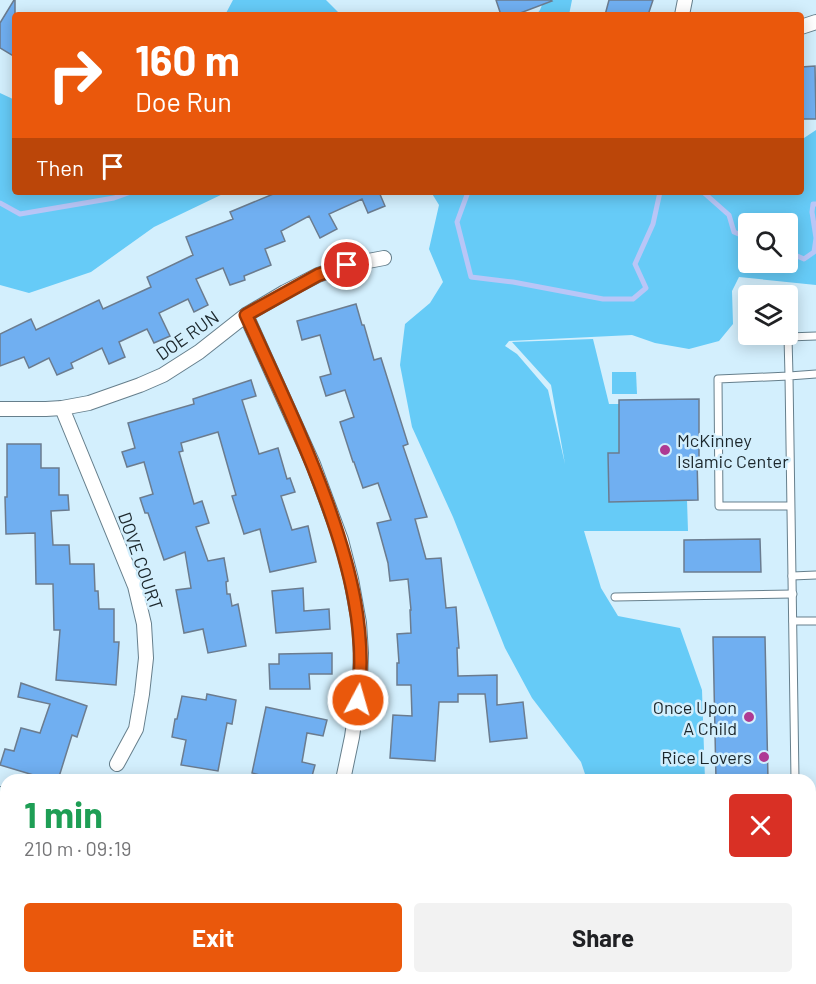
<!DOCTYPE html>
<html lang="en">
<head>
<meta charset="utf-8">
<style>
	body { margin:0; font-family:Barlow,sans-serif; background:#f2f2f2; color:#202124; height:100vh; display:flex; flex-direction:column; font-size:22px; white-space:nowrap }
	* { box-sizing:border-box; margin:0 }
	p { font-size:20px; color:#757577 }
	.icon { flex:none; width:33px; height:33px; fill:none; stroke:currentColor; stroke-width:2; stroke-linecap:round; stroke-linejoin:round }
	.map { position:relative; flex:1; overflow:hidden }
	.drawer { position:absolute; left:0px; top:774px; width:816px; height:210px; display:flex; flex-direction:column; background:#fff; border-radius:18px 18px 0 0; box-shadow:0 3px 15px #0003 }
	.drawer>* { flex:none }
	.guide { position:absolute; left:12px; top:12px; width:792px; height:183px; border-radius:6px; box-shadow:0 3px 15px #0003; background:#ea580c; color:#fff; overflow:hidden }
	.fabs { position:absolute; left:738px; top:213px; display:grid; gap:12px }
	.fabs a { display:grid; place-items:center; width:60px; height:60px; border-radius:6px; background:#fff; box-shadow:0 3px 15px #0003; font-size:30px }
	.pin { position:absolute; display:grid; place-items:center; width:51px; height:51px; color:#fff; margin:-26px; border:3px solid #fff; border-radius:50%; box-shadow:0 2px 6px #0007 }
	.me { position:absolute; width:66px; margin:-33px; rotate:6deg; stroke-linejoin:round; filter:drop-shadow(0 0 4px #0008) }
	.turn { display:flex; align-items:center; gap:21px; height:126px; padding:0 24px; font-size:27px }
	.turn .icon { width:78px; height:78px; stroke-width:2.5 }
	.turn b { display:block; font-size:42px; line-height:51px }
	.then { display:flex; align-items:center; height:57px; padding:0 24px; background:#0003; gap:12px; font-size:22px }
	.round { display:grid; place-items:center; flex:none; width:63px; height:63px; border-radius:6px; background:#f2f2f2 }
	.overview { display:flex; align-items:center; justify-content:space-between; height:102px; padding:0 24px }
	h1 { font-size:36px; font-weight:700; line-height:45px; color:#1e9e55 }
	.button { display:flex; gap:12px; margin-top:auto; padding:12px 24px }
	.button a { flex:1; height:69px; border-radius:6px; background:#ea580c; color:#fff; font-size:24px; font-weight:700; line-height:69px; text-align:center }
	.button a+a { background:#f2f2f2; color:#202124 }
	.map>svg:first-child { display:block }
</style>
</head>
<body>
<div class="map">
<svg width="816" height="984" viewBox="0 0 816 984">
	<rect width="100%" height="100%" fill="#d3effd"/>
	<g fill="#66cbf7" fill-rule="evenodd">
		<path d="M 233,0 L 326,0 L 341,15 L 225,15 Z"/>
		<path d="M 544,0 L 572,0 L 569,15 L 536,15 L 540,10 Z"/>
		<path d="M 0,93 L 15,100 L 15,192 L 227,192 L 154,227 L 91,272 L 29,293 L 0,285 Z"/>
		<path d="M 816,130 L 816,285 L 739,277 L 732,291 L 733,324 L 719,341 L 689,349 L 655,343 L 632,335 L 509,341 L 505,346 L 517,354 L 548,390 L 565,464 L 551,385 L 512,342 L 593,339 L 609,404 L 619,404 L 619,453 L 608,453 L 609,502 L 687,500 L 688,531 L 584,531 L 601,588 L 618,616 L 680,628 L 702,690 L 705,780 L 587,780 L 581,762 L 532,698 L 505,648 L 453,517 L 412,427 L 400,365 L 405,324 L 430,303 L 443,282 L 429,249 L 439,205 L 431,192 L 801,192 L 801,140 ZM 748,224 L 788,224 L 788,262 L 748,262 Z"/>
		<path d="M 612,372 L 636,372 L 637,394 L 612,394 Z"/>
	</g>
	<g fill="none" stroke-linecap="round" stroke-linejoin="round">
		<g stroke="#b9c6f7" stroke-width="5">
			<path d="M 468,192 L 457,222 L 471,277 L 513,282 L 603,299 L 633,299 L 646,288 L 635,264 L 653,224 L 660,192"/>
			<path d="M 703,192 L 729,215 L 734,232 L 748,238"/>
			<path d="M 0,203 L 20,214 L 114,198 L 131,192"/>
			<path d="M 788,252 L 804,259 L 814,252 L 816,238 L 812,212 L 813,204 L 816,204"/>
		</g>
	</g>
	<g fill="#70aff1" stroke="#6b7c8f" stroke-width="1.5">
		<path d="M 14,0 L 15,0 L 15,57 L 0,48 L 0,23 Z"/>
		<path d="M 496,0 L 551,0 L 552,1 L 515,15 L 501,15 Z"/>
		<path d="M 609,0 L 653,0 L 648,15 L 605,15 Z"/>
		<path d="M 815,66 L 816,119 L 801,119 L 801,67 Z"/>
		<path d="M 278,192 L 379,192 L 385,206 L 368,213 L 362,199 L 329,214 L 337,229 L 320,238 L 309,216 L 281,231 L 285,241 L 265,249 L 271,265 L 244,276 L 245,280 L 230,285 L 223,268 L 196,279 L 208,305 L 194,312 L 188,299 L 159,313 L 170,336 L 154,343 L 147,329 L 119,342 L 125,357 L 109,364 L 102,348 L 71,363 L 73,368 L 57,375 L 49,358 L 29,368 L 24,357 L 0,366 L 0,334 L 31,319 L 36,330 L 99,300 L 103,309 L 151,287 L 147,277 L 193,255 L 186,237 L 233,219 L 230,212 Z"/>
		<path d="M 356,304 L 362,325 L 364,325 L 374,360 L 381,358 L 408,444 L 403,446 L 427,517 L 415,519 L 426,559 L 441,558 L 446,608 L 456,607 L 459,648 L 457,648 L 458,676 L 497,675 L 497,705 L 523,702 L 527,738 L 490,742 L 485,694 L 458,694 L 458,702 L 439,702 L 435,761 L 390,758 L 393,715 L 412,716 L 411,685 L 397,685 L 397,663 L 399,663 L 397,634 L 411,633 L 410,610 L 411,610 L 408,579 L 390,581 L 388,563 L 377,523 L 391,520 L 378,483 L 363,488 L 354,462 L 353,462 L 340,422 L 354,417 L 345,390 L 326,396 L 320,377 L 331,374 L 320,335 L 302,340 L 297,321 Z"/>
		<path d="M 251,380 L 256,396 L 242,400 L 259,454 L 278,448 L 287,479 L 290,478 L 295,492 L 281,496 L 292,530 L 308,526 L 316,562 L 270,572 L 260,529 L 244,534 L 232,496 L 236,495 L 218,432 L 181,443 L 183,451 L 179,452 L 194,504 L 202,501 L 209,523 L 196,527 L 208,561 L 224,558 L 228,581 L 226,582 L 227,594 L 230,594 L 232,606 L 238,604 L 246,646 L 208,653 L 203,629 L 184,633 L 176,590 L 191,588 L 185,552 L 164,560 L 148,513 L 145,513 L 140,498 L 153,494 L 144,462 L 127,467 L 122,452 L 135,448 L 128,423 L 194,404 L 193,399 Z"/>
		<path d="M 699,399 L 699,458 L 697,458 L 698,500 L 609,502 L 608,453 L 619,453 L 619,400 Z"/>
		<path d="M 7,444 L 41,444 L 41,468 L 59,468 L 59,495 L 68,495 L 69,510 L 51,511 L 53,545 L 69,545 L 70,564 L 94,564 L 95,591 L 98,591 L 99,609 L 114,609 L 114,642 L 119,642 L 116,685 L 56,680 L 60,630 L 54,630 L 53,584 L 36,584 L 35,533 L 6,534 L 5,497 L 7,497 Z"/>
		<path d="M 760,539 L 761,572 L 684,572 L 684,540 Z"/>
		<path d="M 303,588 L 304,611 L 329,609 L 330,629 L 276,633 L 272,591 Z"/>
		<path d="M 713,637 L 765,637 L 768,780 L 716,780 Z"/>
		<path d="M 332,653 L 332,674 L 309,674 L 310,689 L 270,689 L 269,664 L 279,664 L 279,654 Z"/>
		<path d="M 21,683 L 87,706 L 77,737 L 72,735 L 58,780 L 50,780 L 0,765 L 5,749 L 14,751 L 21,728 L 40,733 L 50,704 L 18,697 Z"/>
		<path d="M 207,694 L 236,700 L 232,724 L 227,723 L 218,771 L 181,765 L 186,740 L 172,737 L 175,719 L 177,719 L 182,696 L 206,700 Z"/>
		<path d="M 266,707 L 327,720 L 323,736 L 307,733 L 302,762 L 315,765 L 311,780 L 259,780 L 260,775 L 252,773 Z"/>
	</g>
	<g fill="none" stroke-linecap="round" stroke-linejoin="round">
		<g stroke="#667f8c" stroke-width="9">
			<g id="service">
				<path d="M 790,506 L 719,506 L 718,379 L 789,376 L 788,337 L 816,336"/>
				<path d="M 792,576 L 816,575"/>
				<path d="M 615,597 L 793,594"/>
				<path d="M 793,621 L 816,621"/>
				<path d="M 795,780 L 789,376 L 816,374"/>
				<path d="M 810,878 L 816,878"/>
			</g>
		</g>
		<g stroke="#667f8c" stroke-width="16">
			<g id="minor">
				<path d="M 682,15 L 685,0"/>
				<path d="M 801,27 L 816,22"/>
				<path d="M 246,315 L 313,464 L 341,540 L 351,579 L 359,623 L 361,653 L 360,681 L 352,737 L 343,780"/>
				<path d="M 62,408 L 135,586 L 144,624 L 146,658 L 142,694 L 136,729 L 117,764"/>
				<path d="M 0,409 L 46,409 L 62,408 L 89,403 L 140,385 L 163,375 L 199,352 L 246,315 L 285,292 L 318,275 L 347,265 L 384,258"/>
				<path d="M 0,977 L 19,984"/>
				<path d="M 282,984 L 284,978"/>
			</g>
		</g>
		<g stroke="#667f8c" stroke-width="20">
			<g id="secondary">
				<path d="M 0,796 L 6,798"/>
				<path d="M 0,844 L 6,846"/>
				<path d="M 810,933 L 816,933"/>
				<path d="M 445,978 L 492,984"/>
				<path d="M 748,984 L 816,983"/>
			</g>
		</g>
		<use href="#service" stroke="#fff" stroke-width="7"/>
		<use href="#minor" stroke="#fff" stroke-width="14"/>
		<use href="#secondary" stroke="#d2f9ff" stroke-width="18"/>
	</g>
	<g fill="none" stroke-linecap="round" stroke-linejoin="round">
		<g stroke="#983908" stroke-width="15">
			<path id="route" d="M 347,265 L 318,275 L 246,315 C 274,377 304,439 327,503 C 350,567 367,632 358,700"/>
		</g>
		<use href="#route" stroke="#ea580c" stroke-width="10"/>
	</g>
	<g fill="#ae3a93" stroke="#d3effd" stroke-width="2">
		<circle cx="665" cy="450" r="6"/>
		<circle cx="749" cy="717" r="6"/>
		<circle cx="764" cy="757" r="6"/>
	</g>
	<g text-anchor="middle" dominant-baseline="central" stroke-width="5" stroke-linejoin="round" paint-order="stroke">
		<g font-size="18" fill="#1b262b" stroke="#d3effd">
			<text transform="translate(187 335) rotate(-35)">DOE RUN</text>
			<text transform="translate(141 561) rotate(71)">DOVE COURT</text>
		</g>
		<g font-size="18" fill="#1b262b" stroke="#d3effd" text-anchor="end">
			<text x="677" y="440" text-anchor="start">McKinney<tspan x="677" dy="21">Islamic Center</tspan></text>
			<text x="737" y="707">Once Upon<tspan x="737" dy="21">A Child</tspan></text>
			<text x="752" y="757">Rice Lovers</text>
		</g>
	</g>
</svg>
<div class="fabs">
<a><svg class="icon" aria-label="search" viewBox="0 0 24 24"><circle cx="10" cy="10" r="6"/><path d="M15 15l6 6"/></svg></a>
<a><svg class="icon" aria-label="layers" viewBox="0 0 24 24"><path d="M12 4l9 5-9 5-9-5zM3 14l9 5 9-5"/></svg></a>
</div>
<div class="pin" style="left:347px;top:265px;background:#d93025"><svg class="icon" aria-label="arrive" viewBox="0 0 24 24"><path d="M6 21V4h12l-3 4 3 4H6"/></svg></div>
<svg class="me" style="left:358px;top:700px" viewBox="-20 -20 40 40"><circle r="17" fill="#ea580c" stroke="#fff" stroke-width="3"/><path d="M0-11L8 9 0 5-8 9z" fill="#fff"/></svg>
<div class="guide">
<div class="turn"><svg class="icon" aria-label="right" viewBox="0 0 24 24"><path d="M7 20v-9h11M14 6l5 5-5 5"/></svg><div><b>160 m</b>Doe Run</div></div>
<div class="then">Then<svg class="icon" aria-label="arrive" viewBox="0 0 24 24"><path d="M6 21V4h12l-3 4 3 4H6"/></svg></div>
</div>
<section class="drawer">
<div class="overview"><div><h1>1 min</h1><p>210 m · 09:19</p></div><a class="round" style="background:#d93025;color:#fff"><svg class="icon" aria-label="close" viewBox="0 0 24 24"><path d="M6 6l12 12M18 6L6 18"/></svg></a></div>
<div class="button"><a>Exit</a><a>Share</a></div>
</section>
</div>
</body>
</html>
